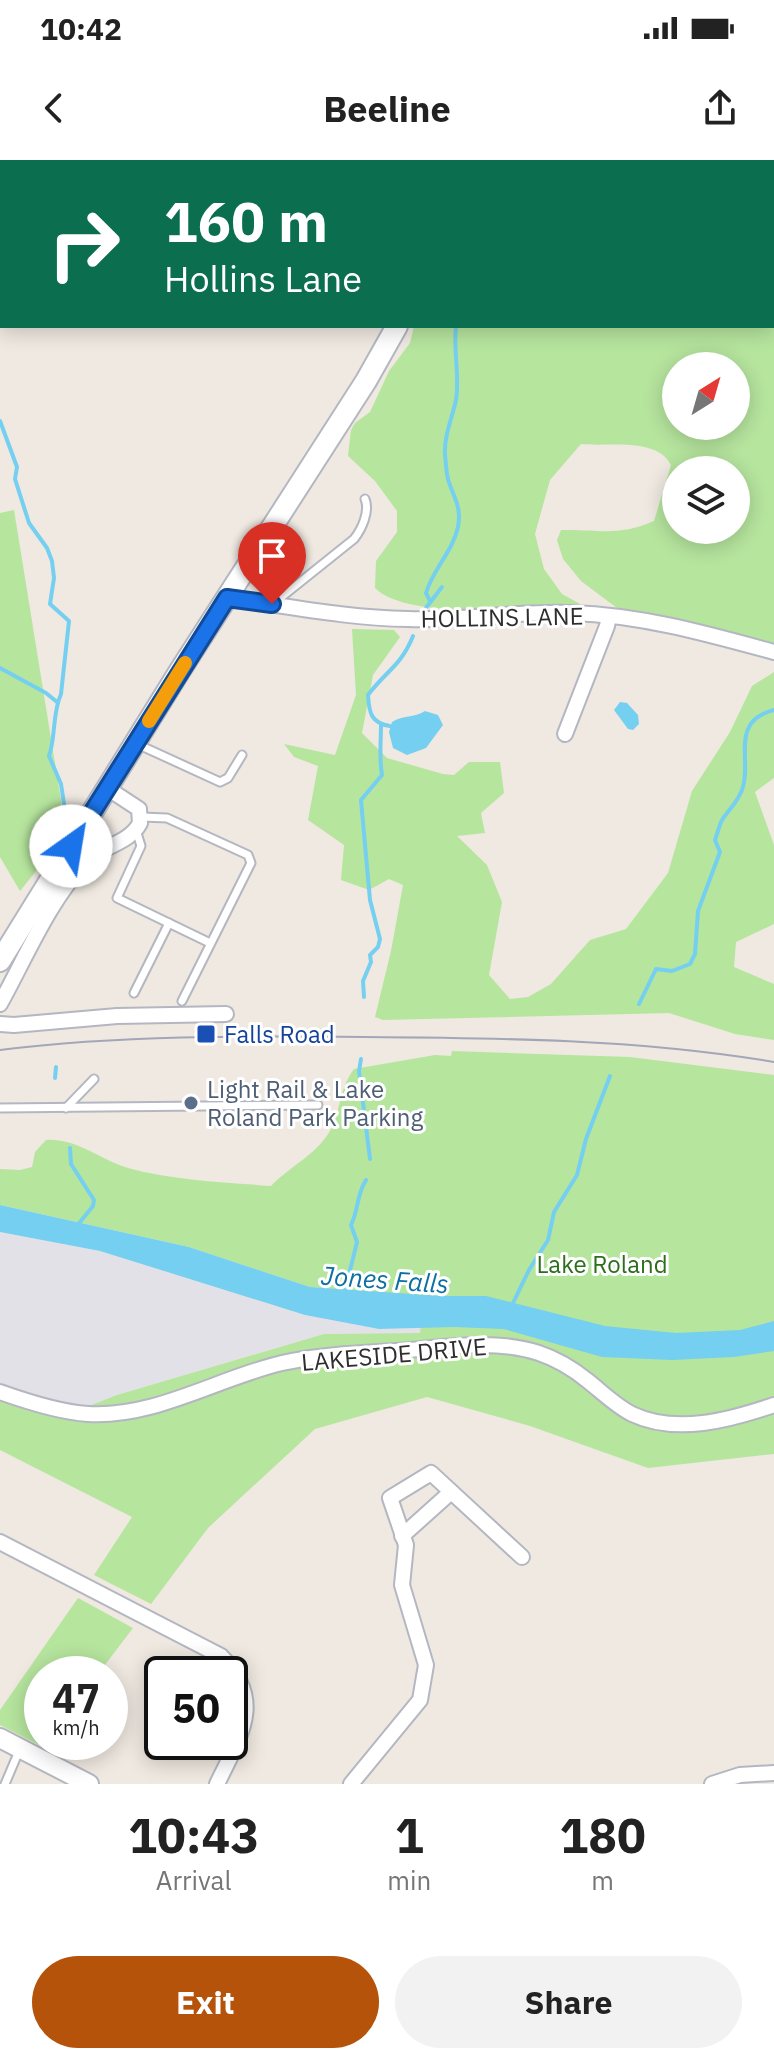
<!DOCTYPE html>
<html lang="en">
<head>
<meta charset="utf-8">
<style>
	body { margin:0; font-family:"IBM Plex Sans",sans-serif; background:#f2f2f2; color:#222; height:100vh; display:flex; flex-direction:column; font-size:30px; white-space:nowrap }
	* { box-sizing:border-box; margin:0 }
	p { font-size:26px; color:#767676 }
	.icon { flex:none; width:44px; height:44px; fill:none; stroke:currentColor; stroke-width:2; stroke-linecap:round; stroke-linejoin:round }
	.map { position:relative; height:1624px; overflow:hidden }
	.panel { display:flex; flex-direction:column; background:#fff; flex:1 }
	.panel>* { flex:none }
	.guide { position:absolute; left:0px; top:0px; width:774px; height:168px; box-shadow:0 4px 20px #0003; background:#0b6e4f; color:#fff; overflow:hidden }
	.needle { width:52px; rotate:37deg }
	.fabs { position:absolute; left:662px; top:192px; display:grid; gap:16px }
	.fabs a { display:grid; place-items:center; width:88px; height:88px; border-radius:50%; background:#fff; box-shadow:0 4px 20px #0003; font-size:40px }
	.speed { position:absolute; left:24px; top:1496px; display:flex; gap:16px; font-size:40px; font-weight:700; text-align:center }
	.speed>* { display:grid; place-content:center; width:104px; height:104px; border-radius:50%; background:#fff; box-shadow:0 4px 20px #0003; line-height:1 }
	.speed small { font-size:20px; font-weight:400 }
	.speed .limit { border:4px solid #111; border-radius:12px; background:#fff; color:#111 }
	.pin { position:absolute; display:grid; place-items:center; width:68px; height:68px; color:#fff; margin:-82px -34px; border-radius:50% 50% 50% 0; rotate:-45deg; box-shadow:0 0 8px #0007 }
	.pin .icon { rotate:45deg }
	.me { position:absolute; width:88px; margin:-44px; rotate:32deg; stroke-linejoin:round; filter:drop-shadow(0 0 6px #0008) }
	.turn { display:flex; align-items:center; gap:28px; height:168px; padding:0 32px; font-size:36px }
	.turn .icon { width:104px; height:104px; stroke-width:2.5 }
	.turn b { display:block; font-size:56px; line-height:68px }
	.eta { display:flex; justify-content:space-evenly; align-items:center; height:136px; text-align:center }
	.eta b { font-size:48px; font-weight:700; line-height:56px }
	.button { display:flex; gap:16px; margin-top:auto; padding:16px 32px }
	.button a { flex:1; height:92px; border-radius:48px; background:#b45309; color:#fff; font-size:32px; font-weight:700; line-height:92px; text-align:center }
	.button a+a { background:#f2f2f2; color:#222 }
	.status { display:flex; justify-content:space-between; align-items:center; height:56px; padding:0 40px; background:#fff; direction:ltr }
	.status svg { height:22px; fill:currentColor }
	header { display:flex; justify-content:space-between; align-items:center; height:104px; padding:0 32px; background:#fff; font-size:36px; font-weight:700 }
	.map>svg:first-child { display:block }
</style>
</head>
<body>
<div class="status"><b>10:42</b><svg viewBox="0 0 49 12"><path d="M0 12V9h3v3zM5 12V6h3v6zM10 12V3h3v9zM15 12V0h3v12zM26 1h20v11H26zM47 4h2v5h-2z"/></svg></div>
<header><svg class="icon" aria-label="back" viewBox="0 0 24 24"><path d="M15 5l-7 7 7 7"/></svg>Beeline<svg class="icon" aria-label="share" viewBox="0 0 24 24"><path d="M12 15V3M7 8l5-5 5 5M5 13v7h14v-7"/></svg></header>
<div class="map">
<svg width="774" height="1624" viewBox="0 0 774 1624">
	<rect width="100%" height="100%" fill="#efe9e1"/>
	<path fill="#e3e1e8" d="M 0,1072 L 100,1091 L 305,1155 L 379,1169 L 421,1168 L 420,1173 L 324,1174 L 117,1235 L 81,1249 L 0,1228 Z"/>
	<g fill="#b6e59e" fill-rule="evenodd">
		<path d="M 439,0 L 774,0 L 774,486 L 617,448 L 581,421 L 563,399 L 557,380 L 561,370 C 598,369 618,377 654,361 L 671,305 C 657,277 608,287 581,284 L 550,320 L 535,374 L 544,409 L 562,434 L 582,445 C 536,448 407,461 375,428 L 376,401 L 397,372 L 397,351 L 375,321 L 348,296 L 351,270 L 355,263 L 370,252 L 389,211 L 410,183 L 414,166 L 772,166 L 772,2 ZM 676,206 L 736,206 L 736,266 L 676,266 ZM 676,310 L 736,310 L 736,370 L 676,370 Z"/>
		<path d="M 14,350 L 65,665 L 52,691 L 20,731 L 0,697 L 0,353 Z"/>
		<path d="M 352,469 L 394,470 L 400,477 L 373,515 L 362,573 L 387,598 L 443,614 L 454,615 L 469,602 L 500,602 L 504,633 L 481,653 L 485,673 L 457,676 L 487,705 L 502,742 L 489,815 L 510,839 L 528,837 L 551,824 L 590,780 L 626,769 L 668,713 L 692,631 L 730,572 L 752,526 L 774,512 L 774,618 L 755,632 L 774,685 L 774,764 L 736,782 L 734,807 L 774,824 L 774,880 L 735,874 L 669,853 L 383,860 L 375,857 L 391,791 L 403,725 L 389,719 L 369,730 L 341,720 L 344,685 L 308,660 L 318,606 L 294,597 L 284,584 L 335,595 L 356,535 Z"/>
		<path d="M 452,891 L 630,897 L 774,915 L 774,1294 L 648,1308 L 530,1266 L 427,1237 L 315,1269 L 208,1368 L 151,1444 L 94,1415 L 132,1357 L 0,1290 L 0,1228 L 81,1249 L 117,1235 L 324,1174 L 420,1173 L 424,1136 L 310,1127 L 189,1087 L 0,1045 L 0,1009 L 20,1010 L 32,1007 L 35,992 L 46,980 C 77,978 100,1000 128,1008 C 175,1021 223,1022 271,1026 C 290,1006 318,994 331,969 C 341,948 340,927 354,909 L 435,895 L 451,896 Z"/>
		<path d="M 78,1438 L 133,1468 L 98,1514 L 42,1514 L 42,1582 L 47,1582 L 43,1587 L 0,1565 L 0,1550 Z"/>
	</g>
	<g fill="#75cff0">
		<path d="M 620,542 L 627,543 L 638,555 L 639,564 L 633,570 L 628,569 L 614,550 Z"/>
		<path d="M 425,551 L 438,555 L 443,565 L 426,588 L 407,595 L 393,588 L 389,572 L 392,562 C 403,555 414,558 425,551 Z"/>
		<path d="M 0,1045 L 189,1087 L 310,1127 L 441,1136 L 486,1136 L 605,1166 L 676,1173 L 740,1170 L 774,1161 L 774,1191 L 734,1197 L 672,1200 L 602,1197 L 504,1169 L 454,1167 L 379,1169 L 305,1155 L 100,1091 L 0,1072 Z"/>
	</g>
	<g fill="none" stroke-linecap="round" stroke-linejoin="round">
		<g stroke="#75cff0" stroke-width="4">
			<path d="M 470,0 L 471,2"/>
			<path d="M 0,3 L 0,0"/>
			<path d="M 0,17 L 2,20"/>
			<path d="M 0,40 L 2,37"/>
			<path d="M 0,72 L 0,73"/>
			<path d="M 0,261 L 17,307 L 15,319 L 29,363 L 47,388 L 52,401 L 54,418 L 50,444 L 69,461 L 61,534 C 52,554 56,576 49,596 L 61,624 L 66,657"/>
			<path d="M 430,441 L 426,433 C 433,409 453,391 458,367 C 462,346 453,337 448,319 C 446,312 446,302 445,295 C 444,275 452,259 456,240 C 460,217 453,190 456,166"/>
			<path d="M 422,453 L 442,427"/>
			<path d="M 0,508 L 46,533 L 57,542"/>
			<path d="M 390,566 C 371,563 369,553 368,535 C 386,511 401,506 413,476"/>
			<path d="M 364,837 L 363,821 L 371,802 L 370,795 L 378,787 L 380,779 L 370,740 L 361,640 L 382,615 C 379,599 381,581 381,565"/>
			<path d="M 639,844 L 656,809 L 672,811 L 690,804 L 695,794 L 698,751 L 720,692 L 715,680 C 717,674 719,667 721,662 C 727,651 736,645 742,630 C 753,601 728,562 774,550"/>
			<path d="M 361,899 L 359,911 L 370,999"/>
			<path d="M 55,918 L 56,907"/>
			<path d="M 70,988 L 71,1004 L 94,1040 L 93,1046 L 76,1067"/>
			<path d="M 345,1131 L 357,1082 L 351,1065 C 359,1049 356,1036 366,1020"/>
			<path d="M 513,1143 L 529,1110 L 548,1080 L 554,1052 L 577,1015 L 586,979 L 610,916"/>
		</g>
		<g stroke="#b4b7c1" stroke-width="11">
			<g id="service">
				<path d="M 274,443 L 354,379 C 362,369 370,351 365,339"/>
				<path d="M 137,584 L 220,622 L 228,618 L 242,595"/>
				<path d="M 142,657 L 167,658 L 248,695 L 251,703 L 182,841"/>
				<path d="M 136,670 L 141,686 L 117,738 L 210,783"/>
				<path d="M 134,833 L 169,763"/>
				<path d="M 0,948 L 318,945"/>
				<path d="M 66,948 L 94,919"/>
				<path d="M 5,1624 L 19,1591"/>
			</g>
		</g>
		<g stroke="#b4b7c1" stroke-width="18">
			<g id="minor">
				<path d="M 217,0 L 217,2"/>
				<path d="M 227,438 C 287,446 347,458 408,459 C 462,461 517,451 572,453 C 641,455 708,474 774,492"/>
				<path d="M 565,574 L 607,466 L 609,456"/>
				<path d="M 0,844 C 25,799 50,739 86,702 C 103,685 129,684 140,663 L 139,649 L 107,628"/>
				<path d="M 0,864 L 14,865 L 117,856 L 226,854"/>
				<path d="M 0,1232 C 28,1242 59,1252 88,1254 C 155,1258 218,1218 282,1203 C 319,1195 358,1193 397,1191 C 425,1189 453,1185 482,1185 C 524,1185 555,1194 588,1221 C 602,1232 616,1246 632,1254 C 676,1275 730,1260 774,1245"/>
				<path d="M 402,1376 L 451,1332"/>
				<path d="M 0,1382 L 221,1496 C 266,1541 240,1576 217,1624"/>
				<path d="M 351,1624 L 420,1540 L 426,1505 L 402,1425 L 406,1385 L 390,1338 L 431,1313 L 522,1397"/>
				<path d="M 712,1624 L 740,1615 L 774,1613"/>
			</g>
		</g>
		<g stroke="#b4b7c1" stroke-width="22">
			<path id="tertiary" d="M 0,1578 L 89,1624"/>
		</g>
		<g stroke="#b4b7c1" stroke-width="24">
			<g id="secondary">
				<path d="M 419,0 L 419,2"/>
				<path d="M 0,801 L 179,512 L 366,221 L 397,166"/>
			</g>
		</g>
		<use href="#service" stroke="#fff" stroke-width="7"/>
		<use href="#minor" stroke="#fff" stroke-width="14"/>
		<use href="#tertiary" stroke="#fff" stroke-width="18"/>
		<use href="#secondary" stroke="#fff" stroke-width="20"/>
		<path stroke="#a3a6b8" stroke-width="2" d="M 0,890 C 121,875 242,876 363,877 C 501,878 638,879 774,902"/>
	</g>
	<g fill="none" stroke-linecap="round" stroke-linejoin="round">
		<g stroke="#114b97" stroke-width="20">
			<path id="route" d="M 71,686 L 227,438 L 272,444"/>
		</g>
		<use href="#route" stroke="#1a73e8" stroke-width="14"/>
		<path stroke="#f59e0b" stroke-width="14" d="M 149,561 L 185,503"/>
	</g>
	<rect fill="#1a4fb4" stroke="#fff" stroke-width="3" x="196" y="864" width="20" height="20" rx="4"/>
	<circle fill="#5c6f8a" stroke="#fff" stroke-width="3" cx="191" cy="943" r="8"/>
	<g text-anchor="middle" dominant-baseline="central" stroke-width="6" stroke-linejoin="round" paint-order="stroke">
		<g font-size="24" fill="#2e2e2e" stroke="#fff">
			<text transform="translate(502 457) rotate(-1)">HOLLINS LANE</text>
			<text transform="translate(394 1194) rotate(-5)">LAKESIDE DRIVE</text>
		</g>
		<g font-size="24" fill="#164399" stroke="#fff" text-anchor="start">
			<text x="224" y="874">Falls Road</text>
		</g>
		<g font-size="24" fill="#4e5e75" stroke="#fff" text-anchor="start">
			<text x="207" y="929">Light Rail &amp; Lake<tspan x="207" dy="28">Roland Park Parking</tspan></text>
		</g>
		<g font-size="24" fill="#2c6e1b" stroke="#fff">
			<text x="602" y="1104">Lake Roland</text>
		</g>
		<g font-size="26" font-style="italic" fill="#0d6fa3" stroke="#fff">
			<text transform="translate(385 1119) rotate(4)">Jones Falls</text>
		</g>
	</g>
</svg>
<div class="fabs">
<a><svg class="needle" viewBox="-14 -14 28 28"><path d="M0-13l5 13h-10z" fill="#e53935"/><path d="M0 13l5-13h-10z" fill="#767676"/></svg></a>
<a><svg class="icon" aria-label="layers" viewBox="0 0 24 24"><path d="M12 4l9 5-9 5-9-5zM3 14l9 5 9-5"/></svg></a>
</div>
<div class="speed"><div>47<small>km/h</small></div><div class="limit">50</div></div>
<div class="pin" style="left:272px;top:444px;background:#d93025"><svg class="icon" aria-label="arrive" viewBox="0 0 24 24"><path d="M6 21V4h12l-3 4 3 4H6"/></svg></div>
<svg class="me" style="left:71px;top:686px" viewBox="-20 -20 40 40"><circle r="19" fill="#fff"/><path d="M0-13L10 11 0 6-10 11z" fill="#1a73e8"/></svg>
<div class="guide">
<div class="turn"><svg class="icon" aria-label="right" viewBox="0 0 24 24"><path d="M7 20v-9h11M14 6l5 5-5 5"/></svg><div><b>160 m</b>Hollins Lane</div></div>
</div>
</div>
<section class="panel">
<div class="eta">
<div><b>10:43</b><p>Arrival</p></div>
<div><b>1</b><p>min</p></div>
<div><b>180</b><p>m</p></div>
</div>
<div class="button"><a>Exit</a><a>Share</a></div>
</section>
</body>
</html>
